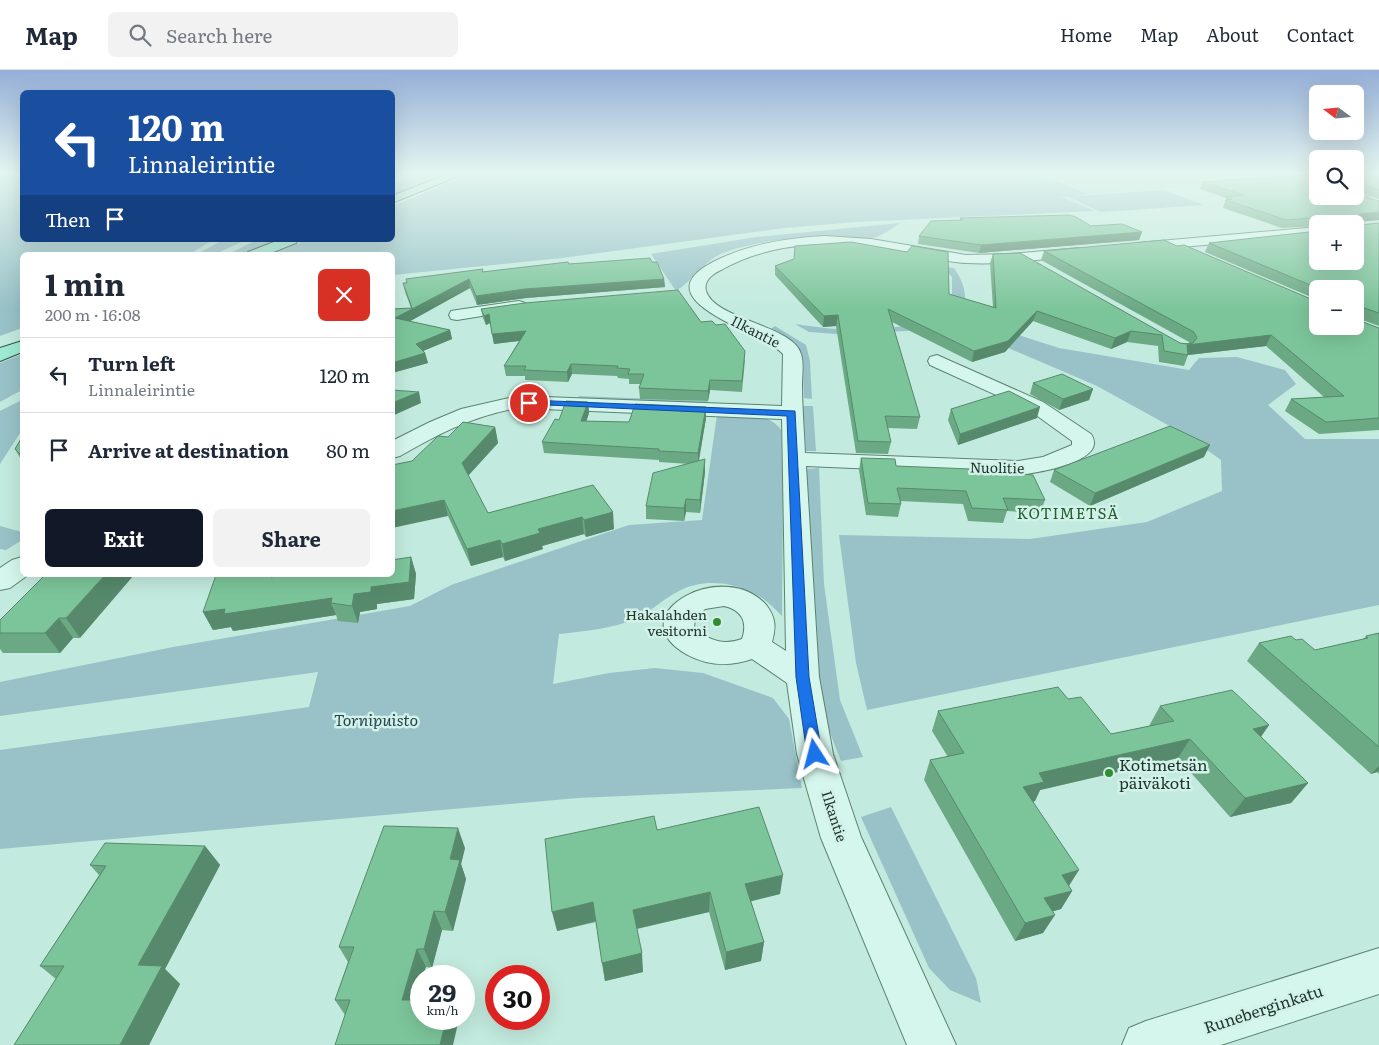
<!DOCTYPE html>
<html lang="en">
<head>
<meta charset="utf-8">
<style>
	body { margin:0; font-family:Literata,serif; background:#f2f2f3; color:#1f2937; height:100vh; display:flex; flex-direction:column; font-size:19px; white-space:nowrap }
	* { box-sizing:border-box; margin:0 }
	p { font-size:16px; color:#747a83 }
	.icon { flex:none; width:28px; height:28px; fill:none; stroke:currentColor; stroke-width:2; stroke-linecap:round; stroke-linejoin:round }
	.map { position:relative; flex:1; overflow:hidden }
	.side { position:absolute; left:20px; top:182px; width:375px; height:325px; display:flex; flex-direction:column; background:#fff; border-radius:8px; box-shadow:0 5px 20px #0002 }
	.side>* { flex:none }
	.hud { position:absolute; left:20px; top:20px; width:375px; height:152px; border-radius:8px; box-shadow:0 5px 20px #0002; background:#1a4fa0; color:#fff; overflow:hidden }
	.needle { width:32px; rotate:286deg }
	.buttons { position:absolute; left:1309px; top:15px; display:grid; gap:10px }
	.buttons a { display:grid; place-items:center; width:55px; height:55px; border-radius:8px; background:#fff; box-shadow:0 5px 20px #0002; font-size:25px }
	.speed { position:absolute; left:410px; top:895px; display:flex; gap:10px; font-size:25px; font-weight:700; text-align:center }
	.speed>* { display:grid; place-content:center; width:65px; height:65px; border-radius:50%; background:#fff; box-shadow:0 5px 20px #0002; line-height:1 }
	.speed small { font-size:12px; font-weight:400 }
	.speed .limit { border:8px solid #d22; background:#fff; color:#111 }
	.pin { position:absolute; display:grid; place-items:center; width:42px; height:42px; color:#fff; margin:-21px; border:2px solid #fff; border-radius:50%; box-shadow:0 1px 5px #0007 }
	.me { position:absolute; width:55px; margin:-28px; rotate:351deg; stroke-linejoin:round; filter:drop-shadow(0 0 4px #0008) }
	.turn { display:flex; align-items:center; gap:18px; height:105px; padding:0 25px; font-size:22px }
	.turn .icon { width:65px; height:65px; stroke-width:2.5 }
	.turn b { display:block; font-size:35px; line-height:42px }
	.then { display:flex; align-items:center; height:48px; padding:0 25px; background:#0003; gap:10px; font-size:19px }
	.round { display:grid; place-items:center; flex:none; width:52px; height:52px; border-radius:8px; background:#f2f2f3 }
	.headline { display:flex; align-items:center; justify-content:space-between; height:85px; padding:0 25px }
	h1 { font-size:30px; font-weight:700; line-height:38px }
	.action { display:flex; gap:10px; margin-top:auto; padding:10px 25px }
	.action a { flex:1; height:58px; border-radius:8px; background:#111827; color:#fff; font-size:20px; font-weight:700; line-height:58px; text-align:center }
	.action a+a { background:#f2f2f3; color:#1f2937 }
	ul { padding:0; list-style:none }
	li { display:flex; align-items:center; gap:15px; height:75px; padding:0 25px; border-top:1px solid #e0e1e3 }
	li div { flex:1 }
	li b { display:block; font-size:19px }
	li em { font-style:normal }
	header { display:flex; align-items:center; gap:30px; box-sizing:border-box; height:70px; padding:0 25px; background:#fff; border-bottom:1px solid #e0e1e3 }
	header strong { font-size:24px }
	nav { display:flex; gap:28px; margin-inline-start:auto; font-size:18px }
	.search { width:350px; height:45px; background:#f2f2f3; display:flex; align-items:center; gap:12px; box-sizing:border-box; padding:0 18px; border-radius:8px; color:#747a83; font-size:19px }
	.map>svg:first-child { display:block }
</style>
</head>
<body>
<header>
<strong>Map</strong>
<div class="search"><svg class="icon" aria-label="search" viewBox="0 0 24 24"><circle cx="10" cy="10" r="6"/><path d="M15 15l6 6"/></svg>Search here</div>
<nav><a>Home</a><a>Map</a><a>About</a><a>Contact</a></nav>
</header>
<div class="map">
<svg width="1379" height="975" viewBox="0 0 1379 975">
	<rect width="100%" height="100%" fill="#c3eade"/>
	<path fill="#b1dfd7" d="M 1033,102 L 1317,102 L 1318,107 L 1088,124 Z"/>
	<g fill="#98c2c7">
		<path d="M 0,102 L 22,102 L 22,170 L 213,170 L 188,185 L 22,185 L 22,258 L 0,266 Z"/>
		<path d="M 423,102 L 454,102 L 393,126 L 393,114 Z"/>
		<path d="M 474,102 L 1033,102 L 1088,124 L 1076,126 L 1164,120 L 1204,135 L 1101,142 L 1066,126 L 1062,127 L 1095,141 L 856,152 L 785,158 L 562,188 L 393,205 L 392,185 L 269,185 L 307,170 L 392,170 L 393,136 Z"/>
		<path d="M 900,153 C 892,158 882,166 873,168 C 862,171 847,165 835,166 C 806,166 749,172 723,183 C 703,191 694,210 676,221 L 651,184 L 756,167 Z"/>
		<path d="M 223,170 L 246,170 L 213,185 L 195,185 Z"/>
		<path d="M 257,170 L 280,170 L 242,185 L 226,185 Z"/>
		<path d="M 942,197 L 954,198 C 962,210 966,219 965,234 L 939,254 L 906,261 L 837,264 L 809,262 L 795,254 C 847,262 903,267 949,236 L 952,223 L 952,207 Z"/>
		<path d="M 977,252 L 1059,278 L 1189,300 L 1199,288 L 1237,287 L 1285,300 L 1296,314 L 1268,335 L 1305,369 L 1379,369 L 1379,535 L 867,640 L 856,593 L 839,465 L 1030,469 L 1147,452 L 1222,421 L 1221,390 L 1186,365 L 1097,316 L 964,259 Z"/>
		<path d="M 775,256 L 806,275 L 810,291 L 812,329 L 804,328 C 802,287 810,281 769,260 Z"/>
		<path d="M 22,284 L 22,320 L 0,332 L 0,293 Z"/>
		<path d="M 578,326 L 708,331 L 707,336 L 583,330 Z"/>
		<path d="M 22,330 L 22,360 L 0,394 L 0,341 Z"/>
		<path d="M 803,336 L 813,336 L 816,381 L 806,381 Z"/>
		<path d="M 717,345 C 737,346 768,341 781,360 L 783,429 L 782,546 C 775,539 767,531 759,526 C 735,512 704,508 679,521 C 664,528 652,541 637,548 C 613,559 585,561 559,564 L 553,614 L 609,603 L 655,598 L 703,603 L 773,628 L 789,649 L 802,718 L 578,728 L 0,779 L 0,680 L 309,637 L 318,602 L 0,646 L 0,612 L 173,577 L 410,536 L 451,515 L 629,455 L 702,450 Z"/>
		<path d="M 819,398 L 824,514 L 840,630 L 863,687 L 841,691 L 823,645 L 816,584 L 806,399 Z"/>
		<path d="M 0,456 L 22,462 L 22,470 L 6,480 L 0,479 Z"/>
		<path d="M 891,737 L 976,908 L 981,933 L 950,920 L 929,898 L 861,747 Z"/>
	</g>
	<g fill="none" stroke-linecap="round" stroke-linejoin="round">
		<g stroke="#5b8370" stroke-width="2">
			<g id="minor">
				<path d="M 1379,119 L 1379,125 L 1351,126 L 1355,126 L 1355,121 Z"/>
				<path d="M 1318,157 L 1318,165 L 1137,181 L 1130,177 L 1137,173 Z"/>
				<path d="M 825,166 L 871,169 L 966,185 L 1009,184 L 1079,178 L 1086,182 L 1079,186 C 1042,189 1004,195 966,193 C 943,192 921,185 899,181 C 840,171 777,169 723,199 C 714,203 703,210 706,221 C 715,250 793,255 801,284 C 804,293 802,306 802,315 C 802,337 804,360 805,383 L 1018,391 L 1043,387 L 1072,375 L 1072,371 L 1029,340 L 930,295 L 928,291 L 930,287 L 937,285 L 1043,332 L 1091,364 C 1110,392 1035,403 1018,405 L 806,396 L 819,607 L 833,684 L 861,767 L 956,975 L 907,975 L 821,768 L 797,684 L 787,613 L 752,589 C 729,597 708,596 686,584 C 617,544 726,486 767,536 C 776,548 776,558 772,572 L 786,581 L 782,349 L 518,338 C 475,345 438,364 400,386 L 392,388 L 392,371 L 430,352 L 461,339 L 518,326 L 782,336 L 783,284 C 765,262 638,231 713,192 C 748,174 786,168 825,166 ZM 724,536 C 742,540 748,552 742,569 C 723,576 709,570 694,558 L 695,548 L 705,539 Z"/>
				<path d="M 519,231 L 525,233 L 527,236 L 525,239 L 457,250 L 451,249 L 449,245 L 451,241 L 457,240 Z"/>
				<path d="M 22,487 L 22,505 L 28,505 L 10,518 L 0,520 L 0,498 L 12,490 Z"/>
				<path d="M 1379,878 L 1379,924 L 1221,975 L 1122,975 L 1129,958 L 1146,951 Z"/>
			</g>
		</g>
		<g stroke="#2f513f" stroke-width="2">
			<g id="major">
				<path d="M 453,102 L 468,102 L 392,133 L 392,126 Z"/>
				<path d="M 279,170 L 298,170 L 296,173 L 266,185 L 246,185 L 248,182 Z"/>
				<path d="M 22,271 L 22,282 L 0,291 L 0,278 Z"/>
			</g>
		</g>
		<use href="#minor" fill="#d5f6ec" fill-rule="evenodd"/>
		<use href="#major" fill="#9eead2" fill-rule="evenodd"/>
	</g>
	<g fill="#6ba984">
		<path d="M 1355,102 L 1379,102 L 1379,129 L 1356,122 Z"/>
		<path d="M 1318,104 L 1318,121 L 1315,123 L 1379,131 L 1379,150 L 1358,152 L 1358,153 L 1360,155 L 1379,153 L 1379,256 L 1357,248 L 1356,250 L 1379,258 L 1379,360 L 1319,364 L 1285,341 L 1291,329 L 1324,327 L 1266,276 L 1188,285 L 1184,296 L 1159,292 L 1158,276 L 1127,272 L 1111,279 L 1033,251 L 1005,282 L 972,292 L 892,252 L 920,347 L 917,359 L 888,358 L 891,372 L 888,384 L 856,383 L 836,256 L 823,257 L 775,205 L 775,196 L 949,224 L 993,237 L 990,193 L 993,184 L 1180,273 L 1189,273 L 1189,272 L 1041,190 L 1044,181 L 1318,256 L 1355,219 L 1318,219 L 1318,230 L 1205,182 L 1209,173 L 1313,162 L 1314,159 L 1318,158 L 1318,191 L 1355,154 L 1318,154 L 1318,156 L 1282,158 L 1223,138 L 1226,128 L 1200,119 L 1203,112 Z"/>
		<path d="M 960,148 L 1091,156 L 1142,162 L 1139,170 L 979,183 L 918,174 L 919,166 L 960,150 Z"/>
		<path d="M 652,192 L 664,209 L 665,217 L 526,228 L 477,235 L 470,218 L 409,251 L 450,260 L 452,269 L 423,281 L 425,283 L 428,293 L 392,303 L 411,238 L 405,222 L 403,213 L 484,202 L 569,194 Z"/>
		<path d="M 481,239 L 701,252 L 745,290 L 742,322 L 710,320 L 708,331 L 640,329 L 639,318 L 641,314 L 629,314 L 629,309 L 618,308 L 617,306 L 572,304 L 568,312 L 525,310 L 525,306 L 506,306 L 504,296 L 519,271 L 494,274 L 490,253 L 486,255 L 483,248 Z"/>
		<path d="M 1033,313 L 1093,319 L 1089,330 L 1059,340 L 1030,324 Z"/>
		<path d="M 588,332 L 589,343 L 586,351 L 629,352 L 706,337 L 706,348 L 699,391 L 705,402 L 700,443 L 686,442 L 684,451 L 646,449 L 646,436 L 689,394 L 659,392 L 659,390 L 544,383 L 542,372 L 559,350 Z"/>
		<path d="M 951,339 L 1037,348 L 958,375 L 948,350 Z"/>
		<path d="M 495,357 L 498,373 L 468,406 L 488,443 L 593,415 L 614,459 L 586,467 L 584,464 L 542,476 L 543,479 L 505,491 L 503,487 L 471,496 L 448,446 L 412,391 L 448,367 Z"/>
		<path d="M 22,367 L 22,391 L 15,379 Z"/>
		<path d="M 1204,387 L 1090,436 L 1050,412 L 1054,400 Z"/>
		<path d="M 861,388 L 896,396 L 1022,404 L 1045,430 L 1040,443 L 1007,441 L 1003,453 L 968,451 L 963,434 L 900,431 L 901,434 L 898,447 L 866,445 L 859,400 Z"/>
		<path d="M 411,487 L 416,504 L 414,529 L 377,534 L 377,539 L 360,542 L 358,553 L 338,551 L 336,545 L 233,561 L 231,557 L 213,560 L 203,542 L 392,505 Z"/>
		<path d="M 45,505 L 80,568 L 73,568 L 60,583 L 3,583 L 0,579 L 0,550 Z"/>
		<path d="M 1379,563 L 1379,704 L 1377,702 L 1371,704 L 1247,591 L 1259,573 L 1296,570 L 1315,580 L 1363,569 L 1366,566 Z"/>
		<path d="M 1068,629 L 1111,664 L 1149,656 L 1160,636 L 1269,655 L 1261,667 L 1308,713 L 1291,733 L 1230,747 L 1178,688 L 1040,720 L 1035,731 L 1033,732 L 1069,816 L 1072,821 L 1061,839 L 1053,841 L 1043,863 L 1015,871 L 924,710 L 930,690 L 948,687 L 932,661 L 938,641 Z"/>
		<path d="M 657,760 L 780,824 L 751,831 L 764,872 L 761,891 L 725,900 L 709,842 L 637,859 L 643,902 L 605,911 L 596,852 L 557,861 Z"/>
		<path d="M 205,776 L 220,795 L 165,899 L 180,914 L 149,975 L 14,975 L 56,909 L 40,896 L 99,805 L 90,795 Z"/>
		<path d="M 465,778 L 461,794 L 466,809 L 453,861 L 442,860 L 432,898 L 426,897 L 345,945 L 335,930 L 348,892 L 339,877 Z"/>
	</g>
	<g fill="#578a6c">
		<path d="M 1359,114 L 1356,122 L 1355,122 L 1355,116 Z"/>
		<path d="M 1318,116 L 1317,121 L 1308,127 L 1312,119 Z"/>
		<path d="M 1379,142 L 1379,150 L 1355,152 L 1359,144 Z"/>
		<path d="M 1142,162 L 1139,170 L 979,183 L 981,175 Z"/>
		<path d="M 469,209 L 470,218 L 398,258 L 395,248 Z"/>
		<path d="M 664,209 L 665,217 L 526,228 L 477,235 L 476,226 L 525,219 Z"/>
		<path d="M 1361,237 L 1358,244 L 1359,244 L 1355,251 L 1355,244 L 1359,239 Z"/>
		<path d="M 1037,241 L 1033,251 L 1005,282 L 972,292 L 974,281 Z"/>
		<path d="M 489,244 L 490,253 L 486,255 L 484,246 Z"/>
		<path d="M 838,245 L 836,256 L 823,257 L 824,246 Z"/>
		<path d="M 450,260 L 452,269 L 418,283 L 416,274 Z"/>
		<path d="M 526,261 L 527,270 L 494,274 L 492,264 Z"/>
		<path d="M 1131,261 L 1127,272 L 1111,279 L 1115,268 Z"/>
		<path d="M 1271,265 L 1266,276 L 1188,285 L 1187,275 Z"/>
		<path d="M 425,283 L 428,293 L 392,303 L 392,293 Z"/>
		<path d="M 571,294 L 572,304 L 568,312 L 567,302 Z"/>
		<path d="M 710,310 L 710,320 L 708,331 L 708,321 Z"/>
		<path d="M 1093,319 L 1089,330 L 1059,340 L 1063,329 Z"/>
		<path d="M 419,322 L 421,333 L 392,346 L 392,333 Z"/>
		<path d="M 588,332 L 589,343 L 583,362 L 581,351 Z"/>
		<path d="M 706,337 L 706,348 L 698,394 L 698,383 Z"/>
		<path d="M 1040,337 L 1037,348 L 958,375 L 960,364 Z"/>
		<path d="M 495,357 L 498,373 L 465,409 L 462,393 Z"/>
		<path d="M 1210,375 L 1204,387 L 1090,436 L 1095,423 Z"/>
		<path d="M 705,389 L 705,402 L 700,443 L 700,430 Z"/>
		<path d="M 686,429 L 686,442 L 684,451 L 684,438 Z"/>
		<path d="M 444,430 L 448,446 L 392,458 L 392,441 Z"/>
		<path d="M 613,442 L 614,459 L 586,467 L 584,450 Z"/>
		<path d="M 582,447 L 584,464 L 542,476 L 543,479 L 505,491 L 502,474 L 538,459 Z"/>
		<path d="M 500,470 L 503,487 L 471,496 L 467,479 Z"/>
		<path d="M 411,487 L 416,504 L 414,529 L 377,534 L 377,539 L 360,542 L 358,553 L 352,536 L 354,524 L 371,517 Z"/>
		<path d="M 105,505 L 134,505 L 80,568 L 66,548 Z"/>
		<path d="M 332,528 L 331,533 L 336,545 L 233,561 L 231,557 L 213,560 L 203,542 L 225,539 Z"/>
		<path d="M 59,548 L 73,568 L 60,583 L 45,563 Z"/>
		<path d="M 1269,655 L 1255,675 L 1253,659 Z"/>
		<path d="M 1190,669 L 1178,688 L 1040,720 L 1035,731 L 1014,736 L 1023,717 L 1039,703 Z"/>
		<path d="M 1379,696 L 1379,700 L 1377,702 L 1371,704 Z"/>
		<path d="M 1308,713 L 1291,733 L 1230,747 L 1245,728 Z"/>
		<path d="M 458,758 L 465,778 L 461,794 L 466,809 L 453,861 L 445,842 L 450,789 Z"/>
		<path d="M 205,776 L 220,795 L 165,899 L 180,914 L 149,975 L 120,975 L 138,895 Z"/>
		<path d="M 1079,800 L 1067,819 L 1062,805 Z"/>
		<path d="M 783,805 L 780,824 L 744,833 L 745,814 Z"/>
		<path d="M 1072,821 L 1061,839 L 1034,847 L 1044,828 Z"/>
		<path d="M 710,822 L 709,842 L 635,859 L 633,840 Z"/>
		<path d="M 593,832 L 596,851 L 557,861 L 552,842 Z"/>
		<path d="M 434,841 L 442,860 L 432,898 L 424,879 Z"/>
		<path d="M 1055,845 L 1043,863 L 1015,871 L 1025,853 Z"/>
		<path d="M 764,872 L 761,891 L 725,900 L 726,882 Z"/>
		<path d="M 417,879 L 426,897 L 423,906 L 421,906 L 421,914 L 412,947 L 402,930 Z"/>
		<path d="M 642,883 L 643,902 L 605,911 L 602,893 Z"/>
		<path d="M 446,949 L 459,949 L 453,975 L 440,975 Z"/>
	</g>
	<g fill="#7cc59a" stroke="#578a6c">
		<path d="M 1355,102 L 1379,102 L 1379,120 L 1359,114 L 1355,116 Z"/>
		<path d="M 1318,104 L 1318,116 L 1312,119 L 1316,123 L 1318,123 L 1318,126 L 1355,126 L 1355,124 L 1379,131 L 1379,142 L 1359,144 L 1358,146 L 1358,153 L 1360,155 L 1379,153 L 1379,243 L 1361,237 L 1359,239 L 1359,244 L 1355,244 L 1355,219 L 1320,219 L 1209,173 L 1318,161 L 1318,191 L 1355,191 L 1355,154 L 1324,154 L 1323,147 L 1286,150 L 1226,130 L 1232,129 L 1226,127 L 1244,125 L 1203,112 Z"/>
		<path d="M 1069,145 L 1076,147 L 1091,156 L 1122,154 L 1142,162 L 981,175 L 919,166 L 931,151 L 963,150 L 960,148 Z"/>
		<path d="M 1164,170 L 1177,176 L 1184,175 L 1318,232 L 1318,256 L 1355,256 L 1355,249 L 1379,258 L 1379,348 L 1326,352 L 1291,329 L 1344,326 L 1271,265 L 1187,275 L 1188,285 L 1164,281 L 1162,265 L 1131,261 L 1115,268 L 1037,241 L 1008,271 L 974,281 L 888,239 L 920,347 L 885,346 L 891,372 L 858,371 L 838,245 L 824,246 L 775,196 L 794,189 L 795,176 L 851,172 L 907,182 L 912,176 L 948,182 L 949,224 L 996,238 L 993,184 L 1020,183 L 1180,273 L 1187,274 L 1193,273 L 1197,268 L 1194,262 L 1044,181 Z"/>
		<path d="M 650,188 L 652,192 L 657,192 L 664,209 L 525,219 L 476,226 L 469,209 L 395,248 L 450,260 L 416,274 L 425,283 L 392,293 L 392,239 L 412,238 L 403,213 L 407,213 L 406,209 L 483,199 L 482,202 L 568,192 L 569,194 Z"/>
		<path d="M 678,220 L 701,252 L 712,251 L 716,255 L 725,254 L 745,281 L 742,311 L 710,310 L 708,321 L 639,318 L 644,304 L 628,304 L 630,299 L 617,298 L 618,296 L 571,294 L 567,302 L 524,300 L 526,296 L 504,296 L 526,261 L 492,264 L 489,244 L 484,246 L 481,239 L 525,233 Z"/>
		<path d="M 1062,304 L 1093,319 L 1063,329 L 1033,313 Z"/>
		<path d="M 392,320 L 419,322 L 392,333 Z"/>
		<path d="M 1009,321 L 1040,337 L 960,364 L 951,339 Z"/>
		<path d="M 566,331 L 588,332 L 581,351 L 629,352 L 635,334 L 706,337 L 698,383 L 659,381 L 659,379 L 542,372 L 555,349 L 559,350 Z"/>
		<path d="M 463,352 L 495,357 L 462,393 L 488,443 L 593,415 L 613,442 L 584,450 L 582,447 L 538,459 L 540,463 L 502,474 L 500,470 L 467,479 L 444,430 L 392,441 L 392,395 L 412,391 L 438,366 L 448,367 Z"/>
		<path d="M 1170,356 L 1210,375 L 1095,423 L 1054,400 Z"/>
		<path d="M 22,367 L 22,386 L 15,379 Z"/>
		<path d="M 861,388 L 895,389 L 896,396 L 1021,401 L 1022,404 L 1033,405 L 1045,430 L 1003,428 L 1008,440 L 972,438 L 966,421 L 897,418 L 901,434 L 868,433 Z"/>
		<path d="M 705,389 L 700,430 L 686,429 L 684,438 L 646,436 L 653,403 Z"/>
		<path d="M 411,487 L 409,512 L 371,517 L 371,522 L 354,524 L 352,536 L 331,533 L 332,528 L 224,544 L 225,539 L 203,542 L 216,505 L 272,505 L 271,507 L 284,505 L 392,505 L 392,490 Z"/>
		<path d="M 45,505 L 105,505 L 66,548 L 59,548 L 45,563 L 0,563 L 0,550 Z"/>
		<path d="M 1379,563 L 1379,677 L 1259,573 L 1291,566 L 1296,570 L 1302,569 L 1315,580 L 1368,568 L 1366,566 Z"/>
		<path d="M 1058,617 L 1068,629 L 1081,627 L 1111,664 L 1174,651 L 1160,636 L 1232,620 L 1269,655 L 1253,659 L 1308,713 L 1245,728 L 1190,669 L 1039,703 L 1044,712 L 1023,717 L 1079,800 L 1062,805 L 1072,821 L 1044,828 L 1055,845 L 1025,853 L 930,690 L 964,683 L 938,641 Z"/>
		<path d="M 759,737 L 783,805 L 745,814 L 764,872 L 726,882 L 710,822 L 633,840 L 642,883 L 602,893 L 593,832 L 552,842 L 545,769 L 654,746 L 657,760 Z"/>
		<path d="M 384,756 L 458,758 L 450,789 L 460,790 L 445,842 L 434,841 L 424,879 L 417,879 L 402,930 L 421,930 L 421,949 L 446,949 L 440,975 L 335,975 L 350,930 L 335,930 L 354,877 L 339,877 Z"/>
		<path d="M 105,773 L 205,776 L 138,895 L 162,896 L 120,975 L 14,975 L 64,896 L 40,896 L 106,796 L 90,795 Z"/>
	</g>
	<linearGradient id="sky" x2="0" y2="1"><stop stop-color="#94aed7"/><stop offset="0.43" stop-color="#e4f6f0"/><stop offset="1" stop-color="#e4f6f0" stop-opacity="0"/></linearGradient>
	<rect width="1379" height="239" fill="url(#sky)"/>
	<path fill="#1a73e8" stroke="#114b97" d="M 529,330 L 795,341 L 809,607 L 822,684 L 820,688 L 815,690 L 809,688 L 807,684 L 796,607 L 787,346 L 526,334 L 525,333 Z"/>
	<g fill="#318d30" stroke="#d2f2e9" stroke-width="2">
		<circle cx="717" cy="552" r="5"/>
		<circle cx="1109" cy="703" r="5"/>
	</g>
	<g text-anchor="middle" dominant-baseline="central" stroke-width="5" stroke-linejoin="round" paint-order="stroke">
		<g font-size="14" fill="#1e3429" stroke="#d2f2e9">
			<text transform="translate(756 261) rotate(27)">Ilkantie</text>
			<text transform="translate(997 397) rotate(1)">Nuolitie</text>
			<text transform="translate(835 746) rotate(72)">Ilkantie</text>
		</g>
		<g font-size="14" fill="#1e3429" stroke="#d2f2e9" text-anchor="end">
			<text x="707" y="544">Hakalahden<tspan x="707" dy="16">vesitorni</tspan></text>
		</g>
		<g font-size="15" letter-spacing="1" fill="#215d2e" stroke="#d2f2e9">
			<text x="1068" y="442">KOTIMETSÄ</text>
		</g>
		<g font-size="16" font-style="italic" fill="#27454e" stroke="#d2f2e9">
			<text x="376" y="649">Tornipuisto</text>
		</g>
		<g font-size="16" fill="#1e3429" stroke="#d2f2e9" text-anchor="start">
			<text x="1119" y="694">Kotimetsän<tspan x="1119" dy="18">päiväkoti</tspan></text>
		</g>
		<g font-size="16" fill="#1e3429" stroke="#d2f2e9">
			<text transform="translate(1263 938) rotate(-18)">Runeberginkatu</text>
		</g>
	</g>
</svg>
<div class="buttons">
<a><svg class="needle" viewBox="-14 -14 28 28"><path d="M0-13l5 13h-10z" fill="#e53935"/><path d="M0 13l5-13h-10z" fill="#747a83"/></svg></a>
<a><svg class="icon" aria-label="search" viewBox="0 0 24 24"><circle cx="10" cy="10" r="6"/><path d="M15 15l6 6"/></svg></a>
<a>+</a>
<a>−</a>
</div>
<div class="speed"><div>29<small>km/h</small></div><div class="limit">30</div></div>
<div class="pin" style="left:529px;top:333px;background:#d93025"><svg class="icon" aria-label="arrive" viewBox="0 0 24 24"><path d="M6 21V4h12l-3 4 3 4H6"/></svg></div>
<svg class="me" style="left:815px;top:684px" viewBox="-20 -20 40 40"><path d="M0-17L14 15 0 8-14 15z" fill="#1a73e8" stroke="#fff" stroke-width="4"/></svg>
<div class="hud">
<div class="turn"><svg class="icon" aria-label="left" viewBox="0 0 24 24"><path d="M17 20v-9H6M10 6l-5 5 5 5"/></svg><div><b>120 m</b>Linnaleirintie</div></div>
<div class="then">Then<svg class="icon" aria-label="arrive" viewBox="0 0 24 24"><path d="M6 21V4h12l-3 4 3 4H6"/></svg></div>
</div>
<section class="side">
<div class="headline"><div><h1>1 min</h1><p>200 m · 16:08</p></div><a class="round" style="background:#d93025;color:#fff"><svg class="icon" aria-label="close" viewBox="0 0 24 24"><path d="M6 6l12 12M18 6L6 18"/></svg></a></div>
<ul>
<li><svg class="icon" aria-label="left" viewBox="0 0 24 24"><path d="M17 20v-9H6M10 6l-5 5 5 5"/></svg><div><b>Turn left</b><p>Linnaleirintie</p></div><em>120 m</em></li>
<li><svg class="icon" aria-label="arrive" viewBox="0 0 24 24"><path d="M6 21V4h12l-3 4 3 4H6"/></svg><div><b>Arrive at destination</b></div><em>80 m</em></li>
</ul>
<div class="action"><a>Exit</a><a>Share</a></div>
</section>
</div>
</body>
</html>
